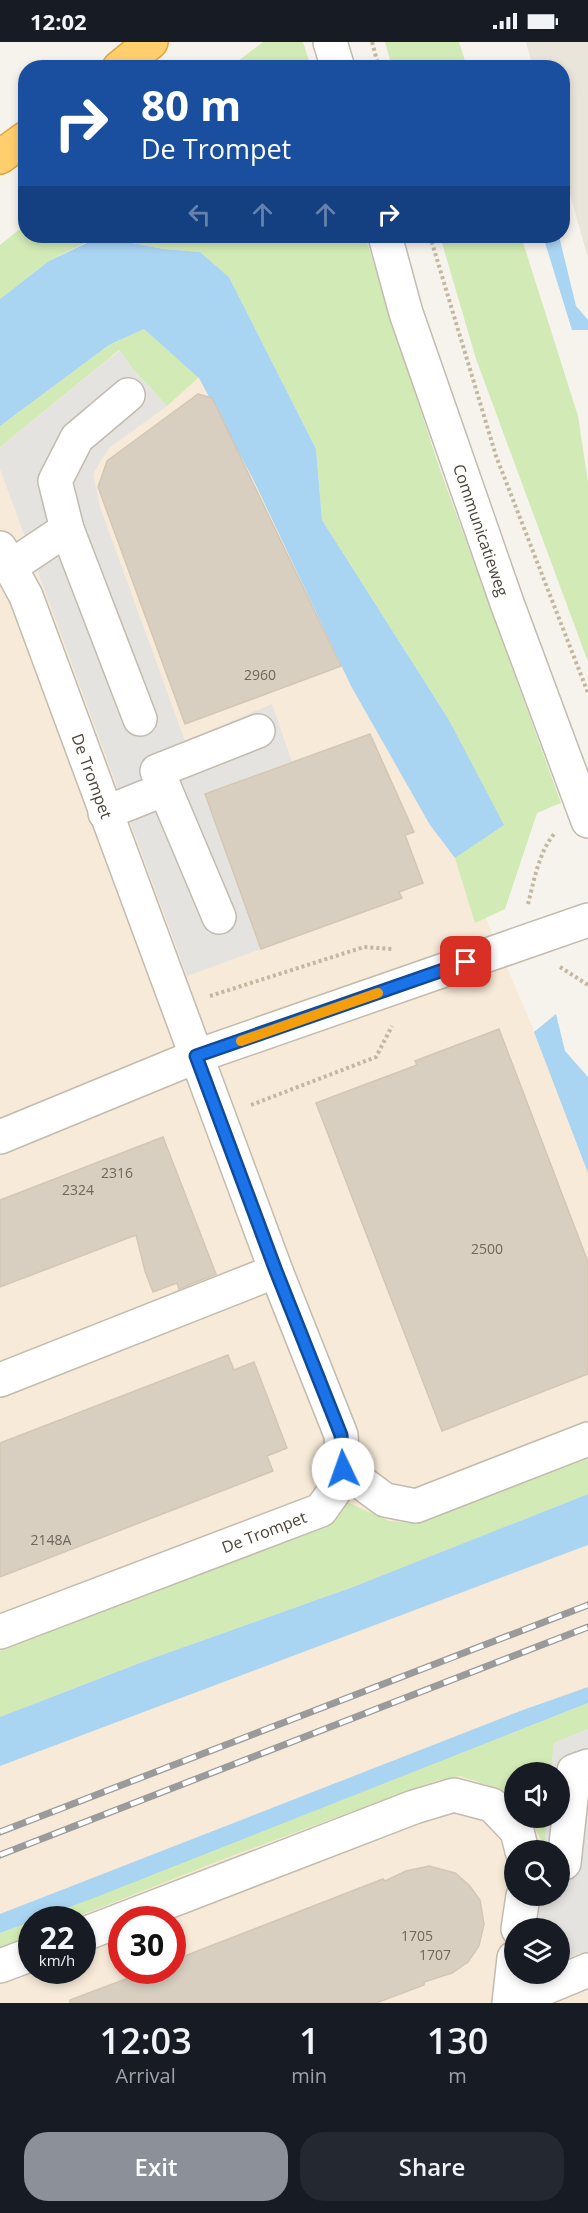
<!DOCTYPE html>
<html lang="en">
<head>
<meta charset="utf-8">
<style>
	body { margin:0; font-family:"Open Sans",sans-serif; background:#242831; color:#f1f3f6; height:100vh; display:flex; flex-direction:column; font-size:22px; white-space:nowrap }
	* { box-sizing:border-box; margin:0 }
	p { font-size:20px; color:#9ea1a6 }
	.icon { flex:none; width:33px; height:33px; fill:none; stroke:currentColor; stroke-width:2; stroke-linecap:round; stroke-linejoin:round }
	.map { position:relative; height:1961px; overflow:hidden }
	.panel { display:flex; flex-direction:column; background:#171b24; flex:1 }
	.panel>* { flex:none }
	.guide { position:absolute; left:18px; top:18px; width:552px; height:183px; border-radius:24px; box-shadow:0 3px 9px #0003; background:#1a4fa0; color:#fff; overflow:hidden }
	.buttons { position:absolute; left:504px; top:1720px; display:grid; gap:12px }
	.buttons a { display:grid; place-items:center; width:66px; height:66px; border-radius:50%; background:#171b24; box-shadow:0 3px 9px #0003; font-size:30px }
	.speed { position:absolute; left:18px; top:1864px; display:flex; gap:12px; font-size:30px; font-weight:700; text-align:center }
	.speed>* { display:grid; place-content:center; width:78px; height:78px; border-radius:50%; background:#171b24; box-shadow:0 3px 9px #0003; line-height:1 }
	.speed small { font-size:15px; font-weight:400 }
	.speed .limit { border:9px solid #d22; background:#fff; color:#111 }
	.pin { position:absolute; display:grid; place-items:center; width:51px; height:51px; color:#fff; margin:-26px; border-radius:12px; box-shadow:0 3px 9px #0006 }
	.me { position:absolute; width:66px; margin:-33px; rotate:357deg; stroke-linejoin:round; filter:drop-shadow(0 0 4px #0008) }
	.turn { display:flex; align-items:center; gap:21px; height:126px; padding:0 24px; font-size:27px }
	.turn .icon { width:78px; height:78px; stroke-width:2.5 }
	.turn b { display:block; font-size:42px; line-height:51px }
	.lanes { display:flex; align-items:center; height:57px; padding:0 24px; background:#0003; justify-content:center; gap:30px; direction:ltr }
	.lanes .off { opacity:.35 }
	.eta { display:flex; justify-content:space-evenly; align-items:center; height:102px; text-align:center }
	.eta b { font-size:36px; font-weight:600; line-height:42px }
	.action { display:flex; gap:12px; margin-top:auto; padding:12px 24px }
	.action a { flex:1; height:69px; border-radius:24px; background:#8c9099; color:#fff; font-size:24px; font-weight:600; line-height:69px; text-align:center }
	.action a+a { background:#242831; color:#f1f3f6 }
	.status { display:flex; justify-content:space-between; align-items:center; height:42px; padding:0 30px; background:#171b24; direction:ltr }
	.status svg { height:16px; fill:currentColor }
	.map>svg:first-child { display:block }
</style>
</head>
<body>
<div class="status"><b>12:02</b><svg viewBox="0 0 49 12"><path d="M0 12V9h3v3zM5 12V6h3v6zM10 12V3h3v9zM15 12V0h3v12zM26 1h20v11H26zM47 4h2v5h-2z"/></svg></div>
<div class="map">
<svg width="588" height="1961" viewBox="0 0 588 1961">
	<rect width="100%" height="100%" fill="#f6f3ec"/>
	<path fill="#eae5da" d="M 526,0 L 588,0 L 588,216 L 563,128 L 562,26 L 533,25 Z"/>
	<path fill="#f7ead8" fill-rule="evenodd" d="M 0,299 L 254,337 L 588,1114 L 588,1961 L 0,1961 ZM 514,1731 L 560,1731 L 560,1776 L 514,1776 ZM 514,1809 L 560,1809 L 560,1854 L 514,1854 ZM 32,1878 L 82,1878 L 82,1929 L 32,1929 ZM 122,1878 L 172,1878 L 172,1929 L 122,1929 ZM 514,1887 L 560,1887 L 560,1932 L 514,1932 Z"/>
	<g fill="#d2eab5">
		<path d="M 263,0 L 303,0 L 311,25 L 230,25 Z"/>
		<path d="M 385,0 L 459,0 L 467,25 L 392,25 Z"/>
		<path d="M 25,183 L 26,194 L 365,194 L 437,419 L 561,761 L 537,771 L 505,867 L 475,881 L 455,816 L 503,783 L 449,678 L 322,478 L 316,407 L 229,235 L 200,210 L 164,207 L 116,198 L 89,199 L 49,219 L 0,257 L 0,203 Z"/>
		<path d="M 440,194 L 521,194 L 578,374 L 588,440 L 588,620 L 476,317 Z"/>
		<path d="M 144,287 L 199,335 L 167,364 L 133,327 L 119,308 L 0,405 L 0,384 L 109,303 Z"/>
		<path d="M 588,1412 L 588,1452 L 353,1545 L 145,1619 L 0,1675 L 0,1609 L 323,1484 L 347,1460 L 389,1479 L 413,1481 Z"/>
		<path d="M 588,1661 L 588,1687 L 554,1701 L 551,1731 L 514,1731 L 514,1758 L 502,1748 L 460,1734 L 435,1739 L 234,1813 L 69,1878 L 35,1878 Z"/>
		<path d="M 529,1776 L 547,1776 L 545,1805 Z"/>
		<path d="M 31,1879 L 31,1893 L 0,1905 L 0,1891 Z"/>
	</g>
	<g fill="#e5e3e0">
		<path d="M 120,308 L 133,327 L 167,364 L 109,406 L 93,432 L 100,465 L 185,699 L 272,662 L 292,720 L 205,753 L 261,907 L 187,934 L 0,427 L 0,405 Z"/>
		<path d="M 588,1687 L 588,1931 L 580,1911 L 560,1917 L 560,1887 L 537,1887 L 540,1854 L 560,1854 L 560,1809 L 544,1809 L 547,1776 L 560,1776 L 560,1731 L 551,1731 L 554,1701 Z"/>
	</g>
	<g fill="#a9d4f2">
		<path d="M 543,194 L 559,194 L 576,264 L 588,278 L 588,288 L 572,288 Z"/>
		<path d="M 116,198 L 164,207 L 200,210 L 229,235 L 316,407 L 322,478 L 449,678 L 504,783 L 455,816 L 430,783 L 351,644 L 253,437 L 199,336 L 144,287 L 109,303 L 0,384 L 0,257 L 49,219 L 91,199 Z"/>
		<path d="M 556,972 L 565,1009 L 588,1035 L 588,1131 L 534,990 Z"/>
		<path d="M 588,1452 L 588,1503 L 0,1724 L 0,1675 L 145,1619 L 353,1545 Z"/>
		<path d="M 588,1645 L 588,1661 L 91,1857 L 0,1891 L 0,1872 L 523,1668 Z"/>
	</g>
	<g fill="#d8cfc1" stroke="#d3c7b4" stroke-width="1.5">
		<path d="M 198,352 L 212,356 L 341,624 L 185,682 L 98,445 L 107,419 Z"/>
		<path d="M 370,692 L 414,790 L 405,793 L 423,841 L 399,850 L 402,856 L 261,907 L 205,752 Z"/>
		<path d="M 499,987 L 588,1220 L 588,1332 L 442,1389 L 316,1061 L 417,1023 L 415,1019 Z"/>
		<path d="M 163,1095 L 216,1232 L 179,1247 L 177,1241 L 153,1250 L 145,1229 L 136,1193 L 0,1245 L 0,1158 Z"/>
		<path d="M 228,1313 L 234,1328 L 254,1320 L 287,1406 L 267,1414 L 273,1429 L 0,1535 L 0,1401 Z"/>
		<path d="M 429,1824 L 455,1831 L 469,1843 L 480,1858 L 484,1882 L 479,1904 L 468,1920 L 452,1931 L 424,1940 L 424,1943 L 376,1961 L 70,1961 L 70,1958 L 147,1929 L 172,1929 L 172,1920 L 177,1917 L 383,1837 L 385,1839 L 406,1829 Z"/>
	</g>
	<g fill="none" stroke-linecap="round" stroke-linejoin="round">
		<g stroke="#c2bbae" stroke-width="36">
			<g id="minor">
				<path d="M 330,0 L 338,26"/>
				<path d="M 385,194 L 406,271 L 507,561 L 588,779"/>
				<path d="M 128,353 L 77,396 L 55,439 L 67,487 L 140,677"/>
				<path d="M 0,506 L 26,554 L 276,1229 L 341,1393 L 343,1427 L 335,1448 L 321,1468 L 0,1590"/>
				<path d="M 10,525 L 67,487"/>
				<path d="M 165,747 L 157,729 L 258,689"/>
				<path d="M 105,771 L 165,747 L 219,875"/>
				<path d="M 0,1095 L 197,1014 L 588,878"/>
				<path d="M 0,1338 L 276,1229"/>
				<path d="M 343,1427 L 385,1458 L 416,1464 L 588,1397"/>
				<path d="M 560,1821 L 564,1821 L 574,1729 L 588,1724"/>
				<path d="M 518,1887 L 523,1854"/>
				<path d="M 82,1893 L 414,1765 L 454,1753 L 492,1763 L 517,1789 L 522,1809"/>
				<path d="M 514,1916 L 509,1961 L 588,1928"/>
				<path d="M 0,1924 L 32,1912"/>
			</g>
		</g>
		<g stroke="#e0a43c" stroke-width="36">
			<g id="highway">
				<path d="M 119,26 L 151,0"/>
				<path d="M 0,115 L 26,96"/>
			</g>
		</g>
		<g stroke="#c4b79f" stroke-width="4" stroke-dasharray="3 3" stroke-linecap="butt">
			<path d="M 372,0 L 379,26"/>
			<path d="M 430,194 L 496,414 L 588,651"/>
			<path d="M 528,862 C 534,839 539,809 555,791"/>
			<path d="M 560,925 L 588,943"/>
			<path d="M 210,954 L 364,905 L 392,907"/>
			<path d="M 251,1063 L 376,1015 L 392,984"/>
		</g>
		<use href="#minor" stroke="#fff" stroke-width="33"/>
		<use href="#highway" stroke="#ffcf6e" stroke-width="33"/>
		<g stroke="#9a9a9a" stroke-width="7">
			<g id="rail">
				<path d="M 0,1790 L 588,1563"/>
				<path d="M 0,1813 L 588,1585"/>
			</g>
		</g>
		<use href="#rail" stroke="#fff" stroke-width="4.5" stroke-dasharray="14" stroke-linecap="butt"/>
	</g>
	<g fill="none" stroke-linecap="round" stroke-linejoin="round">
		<g stroke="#114b97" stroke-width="15">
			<path id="route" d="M 343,1427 L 341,1393 L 276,1229 L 196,1014 L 466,920"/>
		</g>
		<use href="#route" stroke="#1a73e8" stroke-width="10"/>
		<path stroke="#f59e0b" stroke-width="10" d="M 241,999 L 378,951"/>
	</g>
	<g text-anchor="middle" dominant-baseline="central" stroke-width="5" stroke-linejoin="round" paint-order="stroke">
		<g font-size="14" fill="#6e675b">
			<text x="260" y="632">2960</text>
			<text x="117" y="1130">2316</text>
			<text x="78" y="1147">2324</text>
			<text x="487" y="1206">2500</text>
			<text x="51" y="1497">2148A</text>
			<text x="417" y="1893">1705</text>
			<text x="435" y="1912">1707</text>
		</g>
		<g font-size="16" fill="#4b4439" stroke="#fff">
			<text transform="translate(481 488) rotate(71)">Communicatieweg</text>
			<text transform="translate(92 734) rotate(70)">De Trompet</text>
			<text transform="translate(264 1490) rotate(-21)">De Trompet</text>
		</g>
	</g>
</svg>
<div class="buttons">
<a><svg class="icon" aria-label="sound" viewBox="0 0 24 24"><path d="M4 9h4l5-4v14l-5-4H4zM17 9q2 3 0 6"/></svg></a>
<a><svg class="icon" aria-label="search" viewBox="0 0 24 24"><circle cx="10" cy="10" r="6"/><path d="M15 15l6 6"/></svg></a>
<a><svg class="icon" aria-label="layers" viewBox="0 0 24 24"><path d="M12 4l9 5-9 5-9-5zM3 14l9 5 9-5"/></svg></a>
</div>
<div class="speed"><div>22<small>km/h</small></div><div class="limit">30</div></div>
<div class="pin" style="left:466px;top:920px;background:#d93025"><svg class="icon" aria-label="arrive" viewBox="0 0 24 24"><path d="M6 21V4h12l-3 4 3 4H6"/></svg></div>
<svg class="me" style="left:343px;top:1427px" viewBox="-20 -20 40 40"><circle r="19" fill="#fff"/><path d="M0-13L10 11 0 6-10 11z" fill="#1a73e8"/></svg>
<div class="guide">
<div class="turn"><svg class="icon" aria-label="right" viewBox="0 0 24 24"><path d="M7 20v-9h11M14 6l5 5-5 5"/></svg><div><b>80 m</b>De Trompet</div></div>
<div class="lanes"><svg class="icon off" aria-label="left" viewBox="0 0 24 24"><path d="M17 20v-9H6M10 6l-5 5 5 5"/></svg><svg class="icon off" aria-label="ahead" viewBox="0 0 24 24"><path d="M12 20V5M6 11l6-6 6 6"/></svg><svg class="icon off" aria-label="ahead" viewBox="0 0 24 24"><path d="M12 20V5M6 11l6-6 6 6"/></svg><svg class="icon" aria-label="right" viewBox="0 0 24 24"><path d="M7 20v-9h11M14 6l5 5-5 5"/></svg></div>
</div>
</div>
<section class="panel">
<div class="eta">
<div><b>12:03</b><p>Arrival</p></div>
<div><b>1</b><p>min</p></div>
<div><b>130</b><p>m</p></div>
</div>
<div class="action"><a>Exit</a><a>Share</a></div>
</section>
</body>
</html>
